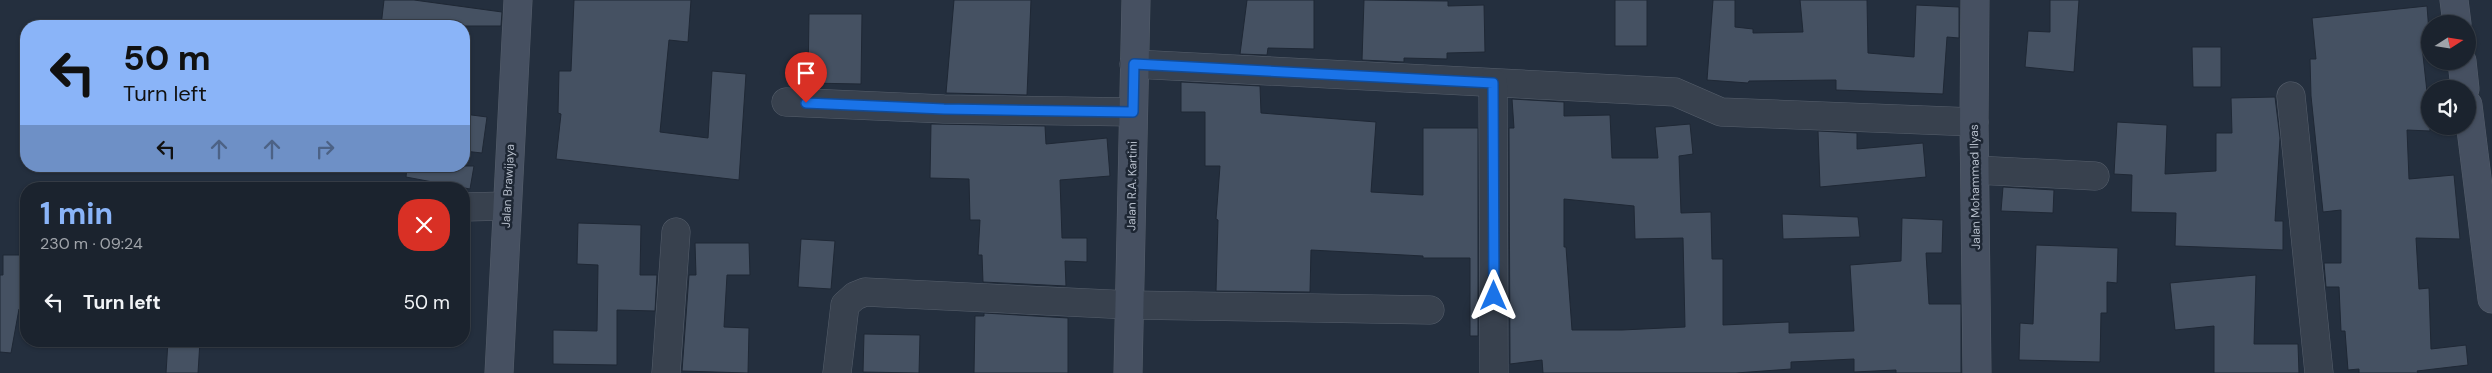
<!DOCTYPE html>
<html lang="en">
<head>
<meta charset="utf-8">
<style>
	body { margin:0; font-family:"DM Sans",sans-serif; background:#242b36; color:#f1f3f6; height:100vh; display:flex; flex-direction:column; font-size:19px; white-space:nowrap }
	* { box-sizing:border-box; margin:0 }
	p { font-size:16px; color:#a0a4aa }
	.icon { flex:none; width:28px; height:28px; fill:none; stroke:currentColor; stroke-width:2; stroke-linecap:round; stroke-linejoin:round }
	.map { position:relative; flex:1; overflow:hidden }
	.sheet { position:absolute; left:20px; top:182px; width:450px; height:165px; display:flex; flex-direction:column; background:#1b232e; border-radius:20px; box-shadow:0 1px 4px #0004,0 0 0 1px #39404a }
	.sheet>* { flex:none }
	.top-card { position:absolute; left:20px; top:20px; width:450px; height:152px; border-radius:20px; box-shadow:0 1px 4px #0004,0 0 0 1px #39404a; background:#8ab4f8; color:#111; overflow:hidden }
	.needle { width:32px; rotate:78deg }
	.tools { position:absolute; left:2421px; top:15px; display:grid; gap:10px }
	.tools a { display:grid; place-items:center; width:55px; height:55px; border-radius:50%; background:#1b232e; box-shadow:0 1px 4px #0004,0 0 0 1px #39404a; font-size:25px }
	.pin { position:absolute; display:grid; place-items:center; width:42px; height:42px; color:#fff; margin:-51px -21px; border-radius:50% 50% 50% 0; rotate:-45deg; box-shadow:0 0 5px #0007 }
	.pin .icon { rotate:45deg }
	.me { position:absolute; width:55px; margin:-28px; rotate:0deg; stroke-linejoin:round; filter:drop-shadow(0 0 4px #0008) }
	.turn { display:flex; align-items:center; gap:18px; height:105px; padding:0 20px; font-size:22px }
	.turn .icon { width:65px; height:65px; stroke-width:2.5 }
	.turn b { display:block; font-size:35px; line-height:42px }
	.lanes { display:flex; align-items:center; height:48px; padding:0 20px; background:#0003; justify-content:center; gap:25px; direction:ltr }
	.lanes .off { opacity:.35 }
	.round { display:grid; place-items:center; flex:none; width:52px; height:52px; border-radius:20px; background:#242b36 }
	.summary { display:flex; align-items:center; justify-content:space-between; height:85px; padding:0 20px }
	h1 { font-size:30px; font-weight:700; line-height:38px; color:#8ab4f8 }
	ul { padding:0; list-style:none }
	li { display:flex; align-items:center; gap:15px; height:70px; padding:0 20px }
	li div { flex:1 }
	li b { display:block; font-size:19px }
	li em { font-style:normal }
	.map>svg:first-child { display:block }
</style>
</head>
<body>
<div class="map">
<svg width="2492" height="373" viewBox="0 0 2492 373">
	<rect width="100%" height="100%" fill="#242f3e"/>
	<g fill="#455162" stroke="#1f2835" fill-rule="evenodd">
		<path d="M 384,0 L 414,0 L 502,12 L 501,26 L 381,26 Z"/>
		<path d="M 574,0 L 691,0 L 688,42 L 669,40 L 660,132 L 708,138 L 712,71 L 746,74 L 739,180 L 556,159 L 561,114 L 558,113 L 559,71 L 571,71 Z"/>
		<path d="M 954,0 L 1031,0 L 1027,95 L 946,93 Z"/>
		<path d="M 1247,0 L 1314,0 L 1314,49 L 1268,48 L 1267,55 L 1240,54 Z"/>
		<path d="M 1364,0 L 1448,1 L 1448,6 L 1484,5 L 1485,52 L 1447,53 L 1447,59 L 1404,58 L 1404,62 L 1362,60 Z"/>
		<rect x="1615" y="0" width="32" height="46"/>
		<path d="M 1713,0 L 1735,0 L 1735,27 L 1753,29 L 1753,33 L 1803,32 L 1800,0 L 1867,0 L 1868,53 L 1914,57 L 1916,5 L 1959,7 L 1959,38 L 1947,37 L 1943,94 L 1836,90 L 1836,80 L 1749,81 L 1748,83 L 1707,80 Z"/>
		<path d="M 2050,0 L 2079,0 L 2074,72 L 2025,67 L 2028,31 L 2050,32 Z"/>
		<path d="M 2427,6 L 2430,45 L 2422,46 L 2428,101 L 2430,101 L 2430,131 L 2407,130 L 2409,179 L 2454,175 L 2460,239 L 2416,238 L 2419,289 L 2429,288 L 2431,349 L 2466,345 L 2468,365 L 2417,371 L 2418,373 L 2359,373 L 2359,369 L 2348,370 L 2345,331 L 2341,331 L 2339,287 L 2326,287 L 2324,263 L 2341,263 L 2341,210 L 2323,212 L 2311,96 L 2310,59 L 2316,59 L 2312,18 Z"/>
		<path d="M 809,14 L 862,14 L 861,84 L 808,83 Z"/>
		<path d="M 2192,47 L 2221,47 L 2221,87 L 2193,87 Z"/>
		<path d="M 1181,82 L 1260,86 L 1261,113 L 1376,122 L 1371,192 L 1423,195 L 1423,128 L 1478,128 L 1478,336 L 1470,336 L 1470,258 L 1423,258 L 1423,256 L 1311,250 L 1310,292 L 1216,291 L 1218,220 L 1216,219 L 1220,166 L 1205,166 L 1205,112 L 1181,112 Z"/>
		<path d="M 2275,97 L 2280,138 L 2275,221 L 2283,221 L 2283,250 L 2175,246 L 2176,213 L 2131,212 L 2132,175 L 2114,174 L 2117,122 L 2167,125 L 2165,174 L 2216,171 L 2216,133 L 2232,133 L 2231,98 Z"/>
		<path d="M 1512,99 L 1564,102 L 1564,116 L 1610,115 L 1612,158 L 1658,158 L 1655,127 L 1690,124 L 1693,154 L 1679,156 L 1681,213 L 1711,212 L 1712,259 L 1723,259 L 1723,325 L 1789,322 L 1789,333 L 1854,331 L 1850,265 L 1901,261 L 1902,218 L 1943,220 L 1942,253 L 1926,253 L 1929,304 L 1961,304 L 1961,373 L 1896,373 L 1896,370 L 1854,372 L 1854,359 L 1791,362 L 1791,369 L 1736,373 L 1543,373 L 1542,360 L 1510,364 L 1509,128 L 1514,128 ZM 1564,199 L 1634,206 L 1635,239 L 1683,238 L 1685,327 L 1622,330 L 1572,330 L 1566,247 L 1564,247 Z"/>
		<path d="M 464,114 L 487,117 L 482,153 L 464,151 Z"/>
		<path d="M 931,124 L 1045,126 L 1046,144 L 1107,138 L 1110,176 L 1060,180 L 1062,238 L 1087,238 L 1087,262 L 1065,261 L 1066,286 L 983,282 L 982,255 L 978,255 L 980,220 L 970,220 L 969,179 L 930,178 Z"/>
		<path d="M 1818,131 L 1857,133 L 1857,149 L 1923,143 L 1926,177 L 1820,187 Z"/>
		<path d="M 407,166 L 474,166 L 470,189 L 406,177 Z"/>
		<path d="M 2003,187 L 2054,190 L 2053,213 L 2001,211 Z"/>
		<path d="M 1782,214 L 1858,217 L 1860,237 L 1783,239 Z"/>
		<path d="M 578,223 L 641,225 L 640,275 L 657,275 L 655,311 L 617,310 L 617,365 L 553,364 L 553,330 L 597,331 L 598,265 L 577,264 Z"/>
		<path d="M 801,239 L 835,241 L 831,289 L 798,287 Z"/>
		<path d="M 695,243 L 749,243 L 750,275 L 727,275 L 724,327 L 749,328 L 748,373 L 682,371 L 689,275 L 696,275 Z"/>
		<path d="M 2036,245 L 2118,248 L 2117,283 L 2107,282 L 2107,313 L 2101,313 L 2100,362 L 2019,360 L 2020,323 L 2033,324 Z"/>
		<path d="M 3,255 L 26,255 L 26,310 L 19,309 L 11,353 L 0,352 L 0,275 L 3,275 Z"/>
		<path d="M 2256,275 L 2254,344 L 2298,344 L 2299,373 L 2214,373 L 2214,326 L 2175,330 L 2170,283 Z"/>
		<path d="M 984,313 L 1068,318 L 1068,373 L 974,373 L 975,316 L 984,316 Z"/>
		<path d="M 864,334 L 920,335 L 919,373 L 863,372 Z"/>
		<path d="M 168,341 L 200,341 L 198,373 L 166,373 Z"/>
	</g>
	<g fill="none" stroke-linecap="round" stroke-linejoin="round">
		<g stroke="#565f6c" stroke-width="29">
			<g id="street">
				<path d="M 1134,64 L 1675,92 L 1721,112 L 1974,122"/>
				<path d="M 1493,83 L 1494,373"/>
				<path d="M 2291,96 L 2319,373"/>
				<path d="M 786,102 L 944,109 L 1133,112"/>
				<path d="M 1975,170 L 2095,176"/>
				<path d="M 464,207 L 507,206"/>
				<path d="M 666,373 L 676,232"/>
				<path d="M 837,373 L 845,305 L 855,296 L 865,292 L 1130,305 L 1430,310"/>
			</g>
		</g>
		<g stroke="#565f6c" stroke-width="29">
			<g id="secondary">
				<path d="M 1975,0 L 1974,122 L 1977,373"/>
				<path d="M 2454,0 L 2457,24"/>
				<path d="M 2462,61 L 2465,89"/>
				<path d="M 2468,105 L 2492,299"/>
				<path d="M 499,373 L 518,0"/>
				<path d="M 1128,373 L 1136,0"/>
			</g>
		</g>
		<use href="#street" stroke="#38414e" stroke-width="28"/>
		<use href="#secondary" stroke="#465061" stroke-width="28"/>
	</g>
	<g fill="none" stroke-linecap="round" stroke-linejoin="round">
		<g stroke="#114b97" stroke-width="12">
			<path id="route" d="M 806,103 L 944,109 L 1133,112 L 1134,64 L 1493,83 L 1494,296"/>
		</g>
		<use href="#route" stroke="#1a73e8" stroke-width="9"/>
	</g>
	<g text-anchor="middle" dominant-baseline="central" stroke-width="5" stroke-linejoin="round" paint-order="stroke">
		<g font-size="12" fill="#b4bcc9" stroke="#1d2633">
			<text transform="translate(508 186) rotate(-87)">Jalan Brawijaya</text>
			<text transform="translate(1132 186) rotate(-89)">Jalan R.A. Kartini</text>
			<text transform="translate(1975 187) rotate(-91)">Jalan Mohammad Ilyas</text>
		</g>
	</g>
</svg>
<div class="tools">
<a><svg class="needle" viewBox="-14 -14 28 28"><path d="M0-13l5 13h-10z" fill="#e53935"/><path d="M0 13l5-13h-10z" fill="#a0a4aa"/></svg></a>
<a><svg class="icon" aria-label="sound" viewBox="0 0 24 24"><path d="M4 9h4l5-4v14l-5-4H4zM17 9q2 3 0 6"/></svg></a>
</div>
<div class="pin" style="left:806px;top:103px;background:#d93025"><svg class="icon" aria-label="arrive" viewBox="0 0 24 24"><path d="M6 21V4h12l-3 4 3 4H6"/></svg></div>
<svg class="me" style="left:1494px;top:296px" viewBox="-20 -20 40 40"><path d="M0-17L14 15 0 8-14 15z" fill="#1a73e8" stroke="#fff" stroke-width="4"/></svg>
<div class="top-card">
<div class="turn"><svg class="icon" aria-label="left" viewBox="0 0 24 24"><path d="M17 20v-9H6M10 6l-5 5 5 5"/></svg><div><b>50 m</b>Turn left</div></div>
<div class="lanes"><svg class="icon" aria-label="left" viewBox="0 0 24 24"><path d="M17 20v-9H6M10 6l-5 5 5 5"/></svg><svg class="icon off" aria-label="ahead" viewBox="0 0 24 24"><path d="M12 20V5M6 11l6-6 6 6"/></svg><svg class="icon off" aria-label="ahead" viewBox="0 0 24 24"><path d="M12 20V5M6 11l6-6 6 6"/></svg><svg class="icon off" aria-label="right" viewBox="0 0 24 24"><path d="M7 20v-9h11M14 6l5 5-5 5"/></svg></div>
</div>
<section class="sheet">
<div class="summary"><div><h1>1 min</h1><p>230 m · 09:24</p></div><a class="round" style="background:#d93025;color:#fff"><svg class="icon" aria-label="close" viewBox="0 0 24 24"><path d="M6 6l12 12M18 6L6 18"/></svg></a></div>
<ul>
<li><svg class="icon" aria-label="left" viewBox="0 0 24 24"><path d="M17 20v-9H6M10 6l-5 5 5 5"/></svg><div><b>Turn left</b></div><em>50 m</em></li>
</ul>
</section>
</div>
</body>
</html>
